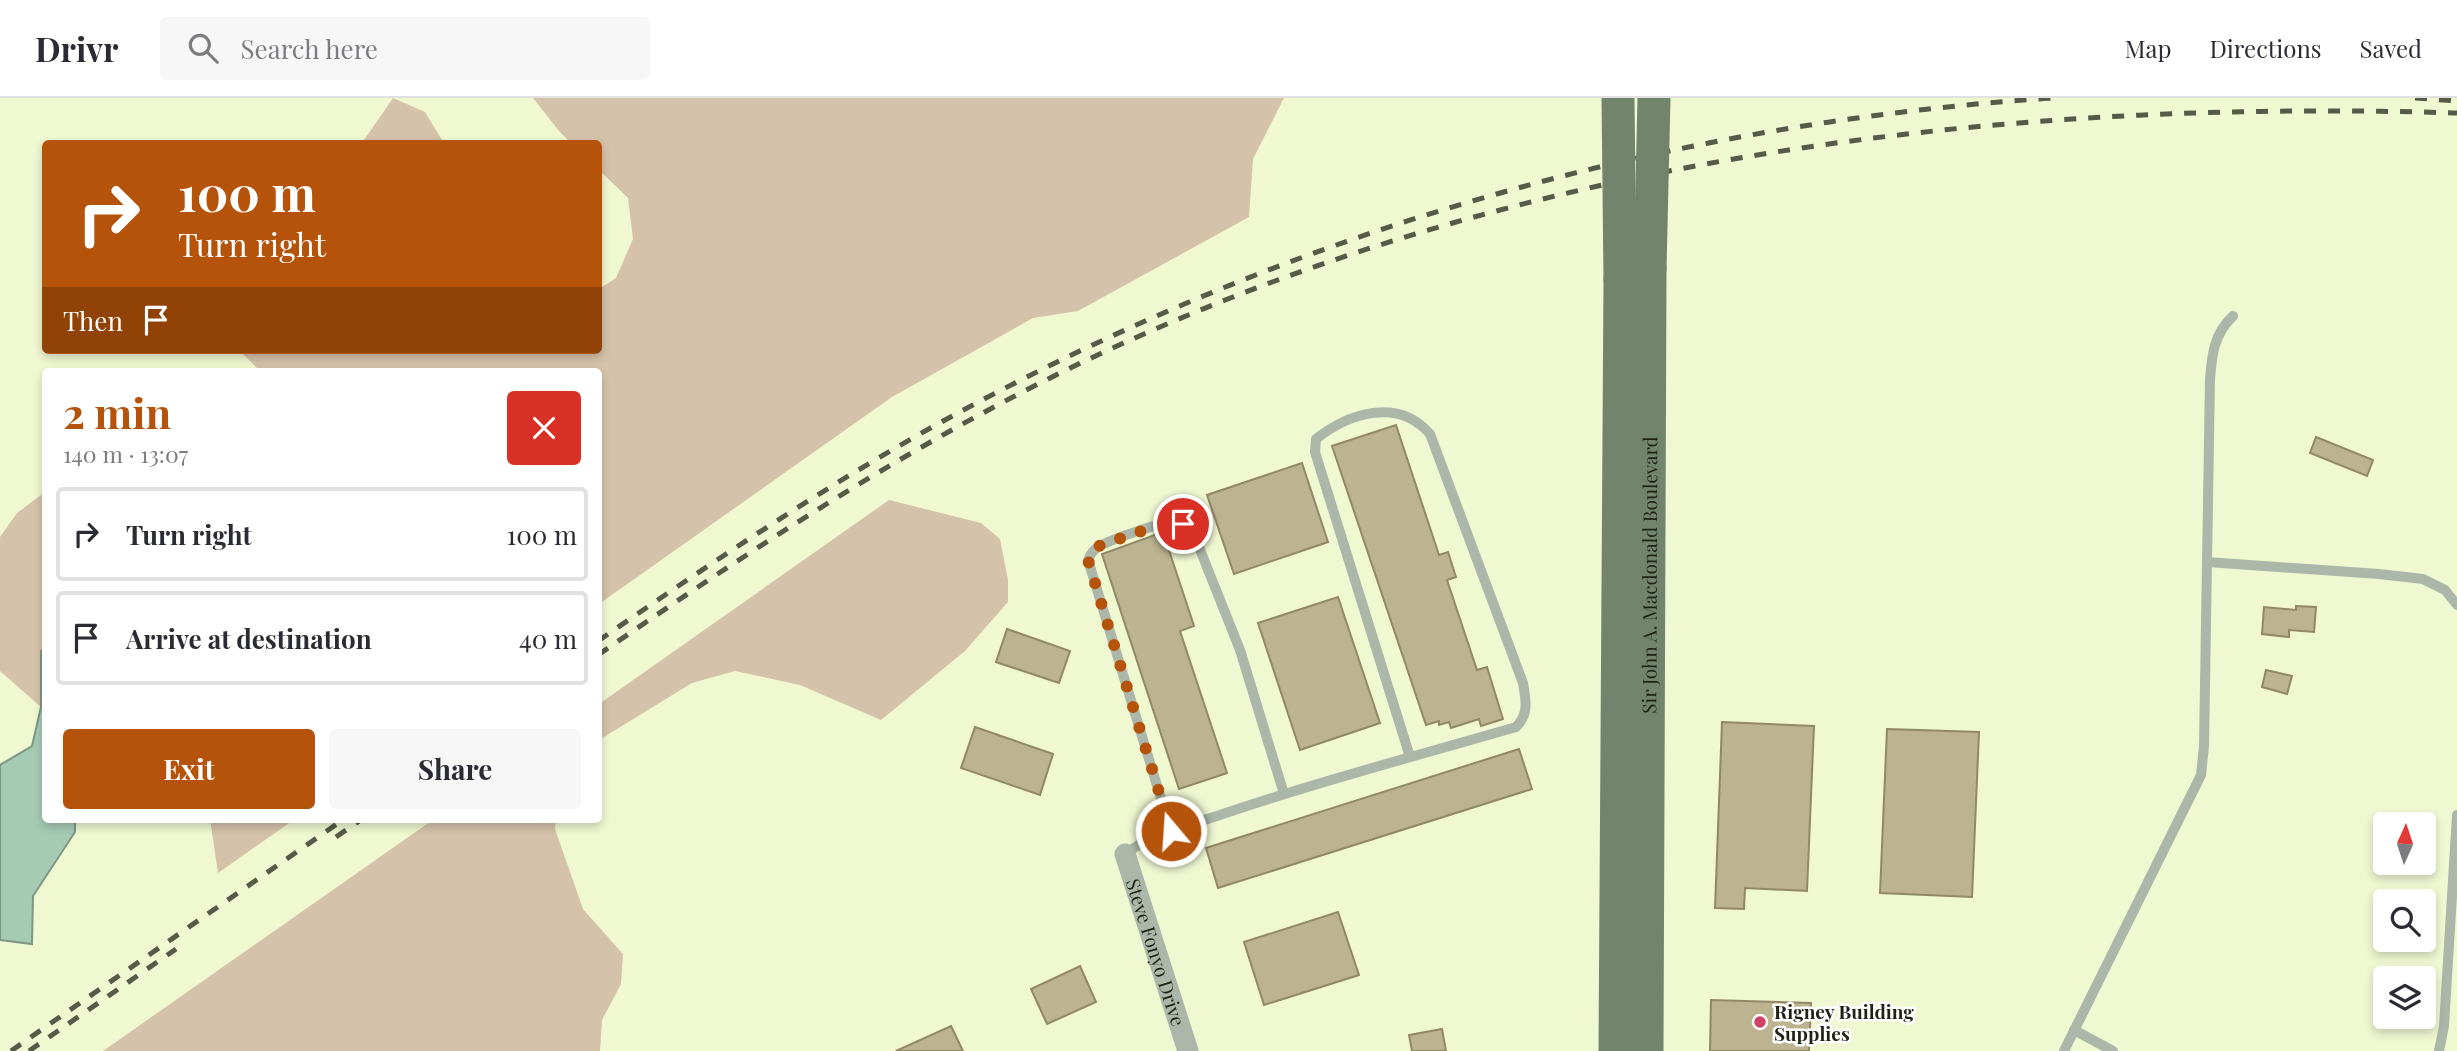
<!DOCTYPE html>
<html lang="en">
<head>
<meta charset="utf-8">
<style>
	body { margin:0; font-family:"Playfair Display",serif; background:#f7f7f7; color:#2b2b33; height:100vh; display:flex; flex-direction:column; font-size:26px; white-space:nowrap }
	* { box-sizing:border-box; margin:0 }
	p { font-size:23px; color:#7c7c81 }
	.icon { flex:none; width:38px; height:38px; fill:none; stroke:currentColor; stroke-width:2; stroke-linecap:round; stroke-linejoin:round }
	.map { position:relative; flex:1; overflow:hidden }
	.side { position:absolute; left:42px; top:270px; width:560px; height:455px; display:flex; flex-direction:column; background:#fff; border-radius:7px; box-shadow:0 4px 10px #0003 }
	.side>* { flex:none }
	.guide { position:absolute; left:42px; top:42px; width:560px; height:214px; border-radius:7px; box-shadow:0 4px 10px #0003; background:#b45309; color:#fff; overflow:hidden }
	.needle { width:46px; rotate:3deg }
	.buttons { position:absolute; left:2373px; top:714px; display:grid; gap:14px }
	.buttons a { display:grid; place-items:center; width:63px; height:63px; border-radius:7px; background:#fff; box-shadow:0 4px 10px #0003; font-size:35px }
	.pin { position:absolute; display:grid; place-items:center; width:60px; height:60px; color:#fff; margin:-30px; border:4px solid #fff; border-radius:50%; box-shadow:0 2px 7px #0007 }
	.me { position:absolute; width:77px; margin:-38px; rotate:342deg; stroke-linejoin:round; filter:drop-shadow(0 0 5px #0008) }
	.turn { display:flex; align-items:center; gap:24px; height:147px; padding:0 21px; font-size:32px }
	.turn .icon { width:91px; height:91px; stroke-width:2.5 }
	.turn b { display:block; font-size:49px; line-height:60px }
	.then { display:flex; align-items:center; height:66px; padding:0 21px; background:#0003; gap:14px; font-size:26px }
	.round { display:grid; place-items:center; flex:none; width:74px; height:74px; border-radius:7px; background:#f7f7f7 }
	.summary { display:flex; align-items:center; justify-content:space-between; height:119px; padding:0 21px }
	h1 { font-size:42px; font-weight:700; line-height:52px; color:#b45309 }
	.cta { display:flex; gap:14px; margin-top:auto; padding:14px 21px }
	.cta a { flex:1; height:80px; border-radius:7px; background:#b45309; color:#fff; font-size:28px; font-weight:700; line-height:80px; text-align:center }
	.cta a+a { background:#f7f7f7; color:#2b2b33 }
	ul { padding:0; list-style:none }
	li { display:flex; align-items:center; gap:21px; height:94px; margin:0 14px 10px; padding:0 7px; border:4px solid #e1e1e2; border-radius:7px }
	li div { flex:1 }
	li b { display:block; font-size:26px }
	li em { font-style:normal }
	header { display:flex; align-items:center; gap:42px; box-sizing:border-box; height:98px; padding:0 35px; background:#fff; border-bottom:2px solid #e1e1e2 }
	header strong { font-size:33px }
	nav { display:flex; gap:38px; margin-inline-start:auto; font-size:24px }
	.search { width:490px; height:63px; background:#f7f7f7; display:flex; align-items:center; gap:18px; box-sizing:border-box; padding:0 24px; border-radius:7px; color:#7c7c81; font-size:26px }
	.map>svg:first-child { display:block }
</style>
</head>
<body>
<header>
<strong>Drivr</strong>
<div class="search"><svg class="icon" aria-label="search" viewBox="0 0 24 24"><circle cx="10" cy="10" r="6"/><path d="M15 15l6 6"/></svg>Search here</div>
<nav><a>Map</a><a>Directions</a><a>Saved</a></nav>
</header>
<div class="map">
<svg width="2457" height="953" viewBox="0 0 2457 953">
	<rect width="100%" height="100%" fill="#f0f8d2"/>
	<g fill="#d5c2aa">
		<path d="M 393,0 L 425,14 L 444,45 L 362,45 Z"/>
		<path d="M 533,0 L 1284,0 L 1253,61 L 1249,119 L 1078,213 L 1033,220 L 892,299 L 599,506 L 598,273 L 260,273 L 239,252 L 598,252 L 599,191 L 616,180 L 633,141 L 628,100 L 599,72 L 598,46 L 571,45 L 559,33 Z"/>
		<path d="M 45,394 L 46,550 L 41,553 L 41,609 L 0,573 L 0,439 L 17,415 Z"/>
		<path d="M 889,402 L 981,425 L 1000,441 L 1008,482 L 1008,504 L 965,553 L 881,622 L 800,587 L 735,573 L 692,585 L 599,642 L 599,606 Z"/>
		<path d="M 210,721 L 295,721 L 218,775 Z"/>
		<path d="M 434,721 L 556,721 L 555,731 L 583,811 L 623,856 L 621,886 L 602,922 L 600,953 L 103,953 Z"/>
	</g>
	<path fill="#a6cbb5" stroke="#7e9885" stroke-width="2" d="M 45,550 L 46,721 L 75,721 L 75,734 L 33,798 L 32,846 L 0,842 L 0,667 L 32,648 L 41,609 L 41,553 Z"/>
	<g fill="#bcb390" stroke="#918867" stroke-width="2">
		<path d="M 1396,327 L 1439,457 L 1448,454 L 1456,479 L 1447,482 L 1477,572 L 1487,569 L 1503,621 L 1481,628 L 1479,621 L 1451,630 L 1449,624 L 1439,627 L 1439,623 L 1426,627 L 1332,348 Z"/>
		<path d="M 2316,339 L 2373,362 L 2367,378 L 2310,355 Z"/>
		<path d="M 1302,365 L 1328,444 L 1234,476 L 1207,397 Z"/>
		<path d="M 1163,434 L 1194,528 L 1180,533 L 1227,675 L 1179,691 L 1102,456 Z"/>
		<path d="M 1338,499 L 1380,625 L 1300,652 L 1258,525 Z"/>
		<path d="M 2296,508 L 2316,509 L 2314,534 L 2289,532 L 2289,539 L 2262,536 L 2264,509 L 2296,512 Z"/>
		<path d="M 1007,531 L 1070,553 L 1059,585 L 996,564 Z"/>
		<path d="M 2266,572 L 2292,578 L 2287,596 L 2262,589 Z"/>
		<path d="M 1722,624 L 1814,628 L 1807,793 L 1745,790 L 1744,811 L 1715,810 Z"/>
		<path d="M 975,629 L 1053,656 L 1040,697 L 961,670 Z"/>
		<path d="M 1887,631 L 1979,634 L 1972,799 L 1880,795 Z"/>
		<path d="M 1519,651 L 1532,691 L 1218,790 L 1206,750 Z"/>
		<path d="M 1338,814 L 1359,877 L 1264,907 L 1244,844 Z"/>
		<path d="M 1080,868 L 1096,904 L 1047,926 L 1031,891 Z"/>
		<path d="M 1711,902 L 1811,905 L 1809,953 L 1710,953 Z"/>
		<path d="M 951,928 L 963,953 L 896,953 Z"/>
		<path d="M 1442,931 L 1446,953 L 1412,953 L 1409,937 Z"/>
	</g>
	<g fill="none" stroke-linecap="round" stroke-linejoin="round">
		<g stroke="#adb7a9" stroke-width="10">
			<path d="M 2207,464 L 2379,476 L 2423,481 L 2445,492 L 2457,507"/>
			<path d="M 1171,733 L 1088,462 C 1090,457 1093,452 1098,449 C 1107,443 1163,423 1173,424 C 1182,425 1186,429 1193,434 L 1240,552 L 1284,696"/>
			<path d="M 1125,756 C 1155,734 1194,726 1229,714 C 1323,682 1420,657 1516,629 C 1529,616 1526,603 1523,585 L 1430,336 C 1398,299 1349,315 1316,341 L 1315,354 L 1410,659"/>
			<path d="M 2074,932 L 2113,953"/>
			<path d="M 2064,953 L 2201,677 L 2204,648 L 2210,281 C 2212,256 2214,236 2233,218"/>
			<path d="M 2439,953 L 2444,928 L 2457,717"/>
		</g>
		<path stroke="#adb7a9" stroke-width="21" id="s1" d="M 1125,756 L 1188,953"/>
		<g stroke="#72846c" stroke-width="33">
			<path d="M 1615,953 L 1620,181"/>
			<path id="s2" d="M 1647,953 L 1650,171"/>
		</g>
		<g stroke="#565a46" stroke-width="5" stroke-dasharray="12 12" stroke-linecap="butt">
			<path d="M 2415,0 L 2457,3"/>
			<path d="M 598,543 C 711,465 825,388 945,322 C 1286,135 1666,25 2053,0"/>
			<path d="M 598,557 C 746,455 895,357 1056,277 C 1490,63 1976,0 2457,15"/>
			<path d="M 336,739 L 362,721"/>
			<path d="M 11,953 L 344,721"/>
			<path d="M 29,953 L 176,851"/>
		</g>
		<g stroke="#72846c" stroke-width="33">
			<path d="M 1618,0 L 1620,181"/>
			<path d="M 1650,171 L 1654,0"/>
		</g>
	</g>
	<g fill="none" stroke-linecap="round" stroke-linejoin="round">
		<path stroke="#b45309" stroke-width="12" stroke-dasharray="0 21.6" d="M 1171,733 L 1088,462 L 1091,455 L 1099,448 L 1170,423 L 1183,426"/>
	</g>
	<circle fill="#d14266" stroke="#fff" stroke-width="2.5" cx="1760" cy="924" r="7"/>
	<g text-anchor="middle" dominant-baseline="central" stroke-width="5" stroke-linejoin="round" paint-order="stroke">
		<g font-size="19" fill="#1f2214" stroke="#fff">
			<text stroke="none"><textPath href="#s2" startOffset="476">Sir John A. Macdonald Boulevard</textPath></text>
			<text stroke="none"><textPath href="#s1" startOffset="103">Steve Fonyo Drive</textPath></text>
		</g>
		<g font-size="19" font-weight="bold" fill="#1f2214" stroke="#fff" text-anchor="start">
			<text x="1774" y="913">Rigney Building<tspan x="1774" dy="22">Supplies</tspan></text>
		</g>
	</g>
</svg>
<div class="buttons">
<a><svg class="needle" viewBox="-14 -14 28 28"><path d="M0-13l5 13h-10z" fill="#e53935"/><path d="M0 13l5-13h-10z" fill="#7c7c81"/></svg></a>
<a><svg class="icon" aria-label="search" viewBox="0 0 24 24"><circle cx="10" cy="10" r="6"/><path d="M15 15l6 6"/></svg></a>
<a><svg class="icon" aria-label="layers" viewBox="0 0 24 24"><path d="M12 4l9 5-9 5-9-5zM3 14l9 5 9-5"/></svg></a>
</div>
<div class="pin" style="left:1183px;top:426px;background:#d93025"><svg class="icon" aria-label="arrive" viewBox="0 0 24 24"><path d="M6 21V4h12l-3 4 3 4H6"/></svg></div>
<svg class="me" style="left:1171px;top:733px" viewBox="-20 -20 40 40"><circle r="17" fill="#b45309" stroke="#fff" stroke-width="3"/><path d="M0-11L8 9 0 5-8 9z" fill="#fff"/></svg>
<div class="guide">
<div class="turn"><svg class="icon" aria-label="right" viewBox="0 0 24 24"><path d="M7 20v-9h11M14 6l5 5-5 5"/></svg><div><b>100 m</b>Turn right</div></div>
<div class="then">Then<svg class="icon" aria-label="arrive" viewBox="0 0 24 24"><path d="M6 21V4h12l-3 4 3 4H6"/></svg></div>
</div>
<section class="side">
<div class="summary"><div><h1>2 min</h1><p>140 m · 13:07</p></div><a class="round" style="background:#d93025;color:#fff"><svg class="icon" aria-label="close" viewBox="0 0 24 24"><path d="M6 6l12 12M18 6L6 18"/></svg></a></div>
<ul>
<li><svg class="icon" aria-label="right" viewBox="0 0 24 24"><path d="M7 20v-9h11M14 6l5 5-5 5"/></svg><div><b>Turn right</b></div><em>100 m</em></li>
<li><svg class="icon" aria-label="arrive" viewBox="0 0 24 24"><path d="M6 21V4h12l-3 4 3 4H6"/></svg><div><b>Arrive at destination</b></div><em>40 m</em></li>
</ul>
<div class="cta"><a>Exit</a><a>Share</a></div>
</section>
</div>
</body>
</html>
